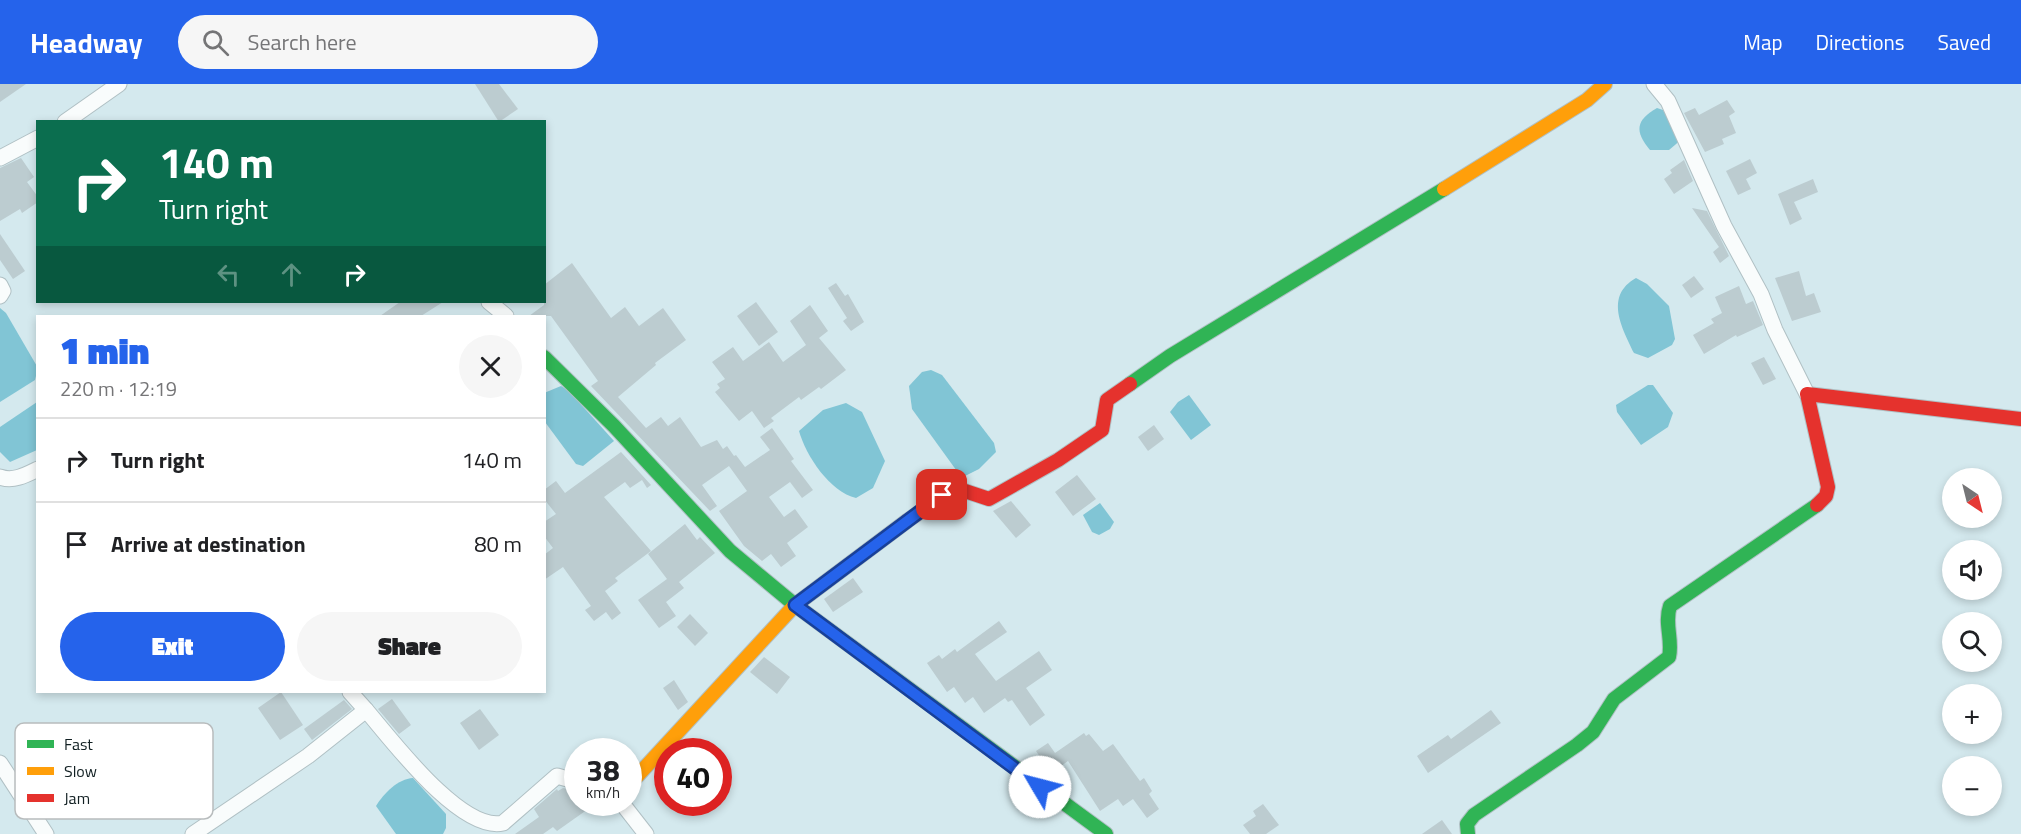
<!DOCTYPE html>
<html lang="en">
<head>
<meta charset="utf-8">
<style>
	body { margin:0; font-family:"Titillium Web",sans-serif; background:#f6f6f6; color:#202124; height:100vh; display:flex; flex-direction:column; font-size:22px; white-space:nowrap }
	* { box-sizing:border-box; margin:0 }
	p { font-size:20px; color:#757577 }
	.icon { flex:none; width:33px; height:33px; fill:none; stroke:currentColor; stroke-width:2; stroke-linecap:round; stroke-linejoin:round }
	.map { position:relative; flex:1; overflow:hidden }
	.sheet { position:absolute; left:36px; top:231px; width:510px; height:378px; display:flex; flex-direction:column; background:#fff; border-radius:0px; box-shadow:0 3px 9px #0003 }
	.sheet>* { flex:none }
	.banner { position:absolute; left:36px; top:36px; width:510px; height:183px; border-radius:0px; box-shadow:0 3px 9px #0003; background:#0b6e4f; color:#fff; overflow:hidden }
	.needle { width:39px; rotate:145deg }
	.fabs { position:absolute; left:1942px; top:384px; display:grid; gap:12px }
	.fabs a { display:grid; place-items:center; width:60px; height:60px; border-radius:50%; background:#fff; box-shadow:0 3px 9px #0003; font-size:30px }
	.speed { position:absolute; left:564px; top:654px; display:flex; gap:12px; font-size:30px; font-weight:700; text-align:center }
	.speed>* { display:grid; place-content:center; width:78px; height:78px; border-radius:50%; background:#fff; box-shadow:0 3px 9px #0003; line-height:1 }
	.speed small { font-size:15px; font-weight:400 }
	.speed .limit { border:9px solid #d22; background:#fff; color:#111 }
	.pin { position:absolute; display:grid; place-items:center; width:51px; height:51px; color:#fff; margin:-26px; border-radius:12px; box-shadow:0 3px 9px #0006 }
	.me { position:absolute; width:66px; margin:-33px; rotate:307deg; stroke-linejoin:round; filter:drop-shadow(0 0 4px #0008) }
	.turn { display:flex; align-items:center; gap:21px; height:126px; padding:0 24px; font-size:27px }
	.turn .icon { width:78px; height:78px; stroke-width:2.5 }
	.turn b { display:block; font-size:42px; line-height:51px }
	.lanes { display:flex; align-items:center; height:57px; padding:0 24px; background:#0003; justify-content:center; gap:30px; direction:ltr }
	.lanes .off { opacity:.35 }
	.round { display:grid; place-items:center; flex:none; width:63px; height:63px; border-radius:32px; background:#f6f6f6 }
	.summary { display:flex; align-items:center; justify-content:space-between; height:102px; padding:0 24px }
	h1 { font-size:36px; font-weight:800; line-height:45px; color:#2563eb }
	.cta { display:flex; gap:12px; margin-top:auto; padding:12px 24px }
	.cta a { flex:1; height:69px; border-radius:36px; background:#2563eb; color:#fff; font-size:24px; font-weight:800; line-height:69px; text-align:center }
	.cta a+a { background:#f6f6f6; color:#202124 }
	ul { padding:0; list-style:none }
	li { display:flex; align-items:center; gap:18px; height:84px; padding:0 24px; border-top:2px solid #e0e0e0 }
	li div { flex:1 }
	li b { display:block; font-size:22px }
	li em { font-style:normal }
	header { display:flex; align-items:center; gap:36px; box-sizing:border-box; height:84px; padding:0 30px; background:#2563eb; color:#fff }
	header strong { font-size:28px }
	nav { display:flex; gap:33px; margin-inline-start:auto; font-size:21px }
	.search { width:420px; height:54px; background:#f6f6f6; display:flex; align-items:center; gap:15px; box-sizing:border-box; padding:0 21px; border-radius:33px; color:#757577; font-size:22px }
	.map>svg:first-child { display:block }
</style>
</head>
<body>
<header>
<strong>Headway</strong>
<div class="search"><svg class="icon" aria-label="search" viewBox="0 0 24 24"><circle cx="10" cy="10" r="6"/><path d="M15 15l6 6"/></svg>Search here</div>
<nav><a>Map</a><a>Directions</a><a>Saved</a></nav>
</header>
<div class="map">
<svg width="2021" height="750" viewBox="0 0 2021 750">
	<rect width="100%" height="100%" fill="#d4e9ee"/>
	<g fill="#81c5d5">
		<path d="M 1657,24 L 1663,26 L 1682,55 L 1669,66 L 1650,66 C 1634,47 1636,36 1657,24 Z"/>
		<path d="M 1636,194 L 1647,200 L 1669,222 L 1675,255 L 1672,261 L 1648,274 L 1634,269 C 1622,244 1604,212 1636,194 Z"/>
		<path d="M 0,224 L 6,229 L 38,284 L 35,296 L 0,318 Z"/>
		<path d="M 931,286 L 942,291 L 994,359 L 996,368 L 979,385 L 965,392 L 959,390 L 912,325 L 909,302 L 922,288 Z"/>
		<path d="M 1648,301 L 1653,301 L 1673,329 L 1668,343 L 1641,361 L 1617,328 L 1616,321 Z"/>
		<path d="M 561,302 L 568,306 L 614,357 L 583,382 L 576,380 L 545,338 L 544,309 Z"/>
		<path d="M 1189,311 L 1211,341 L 1191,356 L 1170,328 L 1178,318 Z"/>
		<path d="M 37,318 L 37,366 L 10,378 L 0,368 L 0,343 Z"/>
		<path d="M 846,319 L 862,328 L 885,377 L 873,404 L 856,414 C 830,408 806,372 799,347 L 823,326 Z"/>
		<path d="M 1100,419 L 1114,438 L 1110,445 L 1099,451 L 1092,448 L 1083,431 Z"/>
		<path d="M 413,694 L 446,730 L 446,744 L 443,750 L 396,750 L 376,722 C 384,709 398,695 413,694 Z"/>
	</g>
	<g fill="#bcccd0">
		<path d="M 0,0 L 26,0 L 0,18 Z"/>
		<path d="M 475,0 L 499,0 L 518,25 L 499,38 Z"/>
		<path d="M 1727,16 L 1735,28 L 1729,32 L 1736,49 L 1722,55 L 1724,60 L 1705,68 L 1684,29 L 1695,24 L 1699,31 Z"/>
		<path d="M 21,74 L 34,93 L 27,98 L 38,113 L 38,118 L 22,129 L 20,125 L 0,137 L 0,84 Z"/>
		<path d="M 1750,75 L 1757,89 L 1746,95 L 1751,105 L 1738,111 L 1726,87 Z"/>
		<path d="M 1684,76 L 1693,97 L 1674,110 L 1664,95 L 1672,89 L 1670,86 Z"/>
		<path d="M 1813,95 L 1818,108 L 1794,118 L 1802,135 L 1790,141 L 1778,110 Z"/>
		<path d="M 1692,124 L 1707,127 L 1729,172 L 1720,179 L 1713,168 L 1719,163 Z"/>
		<path d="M 0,150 L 25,187 L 13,195 L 0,176 Z"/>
		<path d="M 572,179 L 611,234 L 625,223 L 639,242 L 663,224 L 686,256 L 655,279 L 656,281 L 618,313 L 646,344 L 661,333 L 668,342 L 680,333 L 701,363 L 717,356 L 723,365 L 727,362 L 734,372 L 736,371 L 745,383 L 770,366 L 760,353 L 772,344 L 794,375 L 791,377 L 813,406 L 802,414 L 790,398 L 769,413 L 784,433 L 795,425 L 808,443 L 787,459 L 796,472 L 781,483 L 771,470 L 762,477 L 744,462 L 719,427 L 747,407 L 729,382 L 702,401 L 717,422 L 710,427 L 591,302 L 598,297 L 551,232 L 529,232 L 544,221 L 544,201 Z"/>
		<path d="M 1799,187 L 1806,212 L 1814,209 L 1821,228 L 1792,237 L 1775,194 Z"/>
		<path d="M 1694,192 L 1704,205 L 1691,214 L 1682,201 Z"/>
		<path d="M 836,199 L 845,212 L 848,210 L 864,238 L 851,247 L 843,237 L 847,234 L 828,204 Z"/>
		<path d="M 1739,202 L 1746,220 L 1753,217 L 1763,241 L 1737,253 L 1736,251 L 1704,270 L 1693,251 L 1714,239 L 1711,235 L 1722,229 L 1715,213 Z"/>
		<path d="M 400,218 L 443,218 L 421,232 L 380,232 Z"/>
		<path d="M 756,218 L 778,248 L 759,262 L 737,232 Z"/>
		<path d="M 810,221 L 828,247 L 819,254 L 846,286 L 821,305 L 819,303 L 801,316 L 799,313 L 771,334 L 774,337 L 764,344 L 752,327 L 739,337 L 715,308 L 720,304 L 717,300 L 725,295 L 712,278 L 733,263 L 743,277 L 769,258 L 783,278 L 806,261 L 790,237 Z"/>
		<path d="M 1764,273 L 1776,295 L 1763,301 L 1751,279 Z"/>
		<path d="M 1154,341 L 1164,355 L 1148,367 L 1138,353 Z"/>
		<path d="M 621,368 L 651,401 L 647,404 L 642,396 L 630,404 L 625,398 L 604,413 L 651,467 L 615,494 L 618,497 L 605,507 L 621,529 L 612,536 L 606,528 L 594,537 L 585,526 L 591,522 L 563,483 L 544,496 L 544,471 L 553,464 L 544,452 L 544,438 L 556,430 L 544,415 L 544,406 L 556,397 L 565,409 Z"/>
		<path d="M 1077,391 L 1096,415 L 1073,432 L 1055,408 Z"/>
		<path d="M 1011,417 L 1031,441 L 1016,454 L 993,427 Z"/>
		<path d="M 685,440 L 697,456 L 700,453 L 715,469 L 679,498 L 684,504 L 666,518 L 676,532 L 659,544 L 638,516 L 667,495 L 648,470 Z"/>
		<path d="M 853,494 L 863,508 L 833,528 L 824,515 Z"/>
		<path d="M 690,530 L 708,549 L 695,562 L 677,543 Z"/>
		<path d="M 999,537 L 1007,548 L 975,570 L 996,597 L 1039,567 L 1052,586 L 1026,604 L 1045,631 L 1030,642 L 1012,616 L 1008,618 L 1005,614 L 984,629 L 973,613 L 965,619 L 954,603 L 947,608 L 927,579 L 939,571 L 942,575 L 955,565 L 957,568 Z"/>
		<path d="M 764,573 L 790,593 L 777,610 L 750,588 Z"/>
		<path d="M 674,596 L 688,618 L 678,626 L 663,604 Z"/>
		<path d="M 281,608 L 303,641 L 280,656 L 258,624 Z"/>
		<path d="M 392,615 L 411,641 L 399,650 L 378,625 Z"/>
		<path d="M 344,616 L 352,625 L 312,656 L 304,645 Z"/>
		<path d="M 480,625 L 499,651 L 479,666 L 460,639 Z"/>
		<path d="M 1491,626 L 1501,639 L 1428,689 L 1417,672 L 1448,651 L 1451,655 Z"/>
		<path d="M 1084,649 L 1086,652 L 1089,650 L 1103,667 L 1113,660 L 1140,697 L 1144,694 L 1152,707 L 1149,710 L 1159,725 L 1147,734 L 1133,715 L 1123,722 L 1118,715 L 1100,727 L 1068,677 L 1051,689 L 1036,667 L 1048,659 L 1055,669 Z"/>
		<path d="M 563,704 L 578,707 L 578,718 L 598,718 L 557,747 L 553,743 L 543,750 L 515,750 L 539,733 L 534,725 L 557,705 L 558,707 Z"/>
		<path d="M 1263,720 L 1279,741 L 1266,750 L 1250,750 L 1243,741 L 1256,732 L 1253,727 Z"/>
		<path d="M 1442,736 L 1452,750 L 1422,750 Z"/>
	</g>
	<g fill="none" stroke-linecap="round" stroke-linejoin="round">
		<g stroke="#b0c0c4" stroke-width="17">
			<g id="street">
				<path d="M 1654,0 L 1668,17 L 1724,142 L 1761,210 L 1775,246 L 1807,310"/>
				<path d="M 65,38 L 119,0"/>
				<path d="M 0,74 L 38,54"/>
				<path d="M 0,201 L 3,207 L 0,212"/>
				<path d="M 489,218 L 506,232"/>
				<path d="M 0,393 C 13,398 26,391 38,385"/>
				<path d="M 366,626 C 391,655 461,749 503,739 L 557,692 L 578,698"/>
				<path d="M 0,679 L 46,750"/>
				<path d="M 621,718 L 646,750"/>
				<path d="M 193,750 L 308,672 L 366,626 L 350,608"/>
			</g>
		</g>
		<g stroke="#b0c0c4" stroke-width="16">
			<g id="fast">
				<path d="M 544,273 L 614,342 L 730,467 L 795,521 L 1106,750"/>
				<path d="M 1130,300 L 1170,272 L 1444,105"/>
				<path d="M 1468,750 L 1467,740 L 1474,731 L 1577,661 L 1593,648 L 1614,615 L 1669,573 C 1673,556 1664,539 1670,522 L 1817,421"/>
			</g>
		</g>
		<g stroke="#b0c0c4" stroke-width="16">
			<g id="slow">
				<path d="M 1444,105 L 1587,16 L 1605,0"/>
				<path d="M 628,702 L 795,521 L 907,437"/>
			</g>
		</g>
		<g stroke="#b0c0c4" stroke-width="16">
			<g id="jam">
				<path d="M 1817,421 L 1826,412 L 1828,403 L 1807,310 L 2021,335"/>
				<path d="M 907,437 L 950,407 L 962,406 L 989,415 L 1058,376 L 1102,346 L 1107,316 L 1130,300"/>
			</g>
		</g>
		<use href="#street" stroke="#f9fcfc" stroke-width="15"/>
		<use href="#fast" stroke="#30b455" stroke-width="14"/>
		<use href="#slow" stroke="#ff9f0a" stroke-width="14"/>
		<use href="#jam" stroke="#e5322d" stroke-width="14"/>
	</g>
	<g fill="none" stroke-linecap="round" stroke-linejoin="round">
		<g stroke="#184099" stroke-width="15">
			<path id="route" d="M 942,411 L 795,521 L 1040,703"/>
		</g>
		<use href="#route" stroke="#2563eb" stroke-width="10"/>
	</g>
	<rect x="15" y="639" width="198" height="96" rx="9" fill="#fff" stroke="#b8bcbd" stroke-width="1.5"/>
	<rect x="27" y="656" width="27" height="8" fill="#30b455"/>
	<rect x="27" y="683" width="27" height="8" fill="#ff9f0a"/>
	<rect x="27" y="710" width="27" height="8" fill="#e5322d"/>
	<g font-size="16" fill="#122023">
		<text x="64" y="666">Fast</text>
		<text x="64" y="693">Slow</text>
		<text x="64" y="720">Jam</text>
	</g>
</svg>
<div class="fabs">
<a><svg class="needle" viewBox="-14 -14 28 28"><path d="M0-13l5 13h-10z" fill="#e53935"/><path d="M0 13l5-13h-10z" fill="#757577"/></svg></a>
<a><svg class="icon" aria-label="sound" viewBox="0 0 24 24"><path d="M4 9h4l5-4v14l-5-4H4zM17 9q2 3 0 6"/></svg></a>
<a><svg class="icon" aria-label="search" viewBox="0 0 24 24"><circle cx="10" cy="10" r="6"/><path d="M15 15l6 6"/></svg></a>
<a>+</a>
<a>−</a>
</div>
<div class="speed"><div>38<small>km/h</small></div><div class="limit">40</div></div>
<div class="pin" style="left:942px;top:411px;background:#d93025"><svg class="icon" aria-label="arrive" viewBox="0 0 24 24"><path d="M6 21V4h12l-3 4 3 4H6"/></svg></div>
<svg class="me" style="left:1040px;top:703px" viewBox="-20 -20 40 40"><circle r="19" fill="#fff"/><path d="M0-13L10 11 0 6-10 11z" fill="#2563eb"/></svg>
<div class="banner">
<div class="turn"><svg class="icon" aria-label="right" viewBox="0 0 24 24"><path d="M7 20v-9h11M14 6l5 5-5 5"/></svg><div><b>140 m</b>Turn right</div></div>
<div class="lanes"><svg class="icon off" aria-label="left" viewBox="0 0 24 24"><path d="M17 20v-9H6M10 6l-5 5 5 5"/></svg><svg class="icon off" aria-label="ahead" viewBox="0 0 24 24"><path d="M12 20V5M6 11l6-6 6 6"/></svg><svg class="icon" aria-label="right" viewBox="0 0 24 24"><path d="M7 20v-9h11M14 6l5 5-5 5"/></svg></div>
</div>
<section class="sheet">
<div class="summary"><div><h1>1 min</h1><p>220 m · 12:19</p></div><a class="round"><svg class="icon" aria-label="close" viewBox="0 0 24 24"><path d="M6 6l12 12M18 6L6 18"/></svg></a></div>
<ul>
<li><svg class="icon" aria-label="right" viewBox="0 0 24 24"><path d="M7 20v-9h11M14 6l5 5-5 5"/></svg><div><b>Turn right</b></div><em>140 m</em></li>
<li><svg class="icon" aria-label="arrive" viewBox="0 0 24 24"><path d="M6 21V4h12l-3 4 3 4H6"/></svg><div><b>Arrive at destination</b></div><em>80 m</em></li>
</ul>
<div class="cta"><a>Exit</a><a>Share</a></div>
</section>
</div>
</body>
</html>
